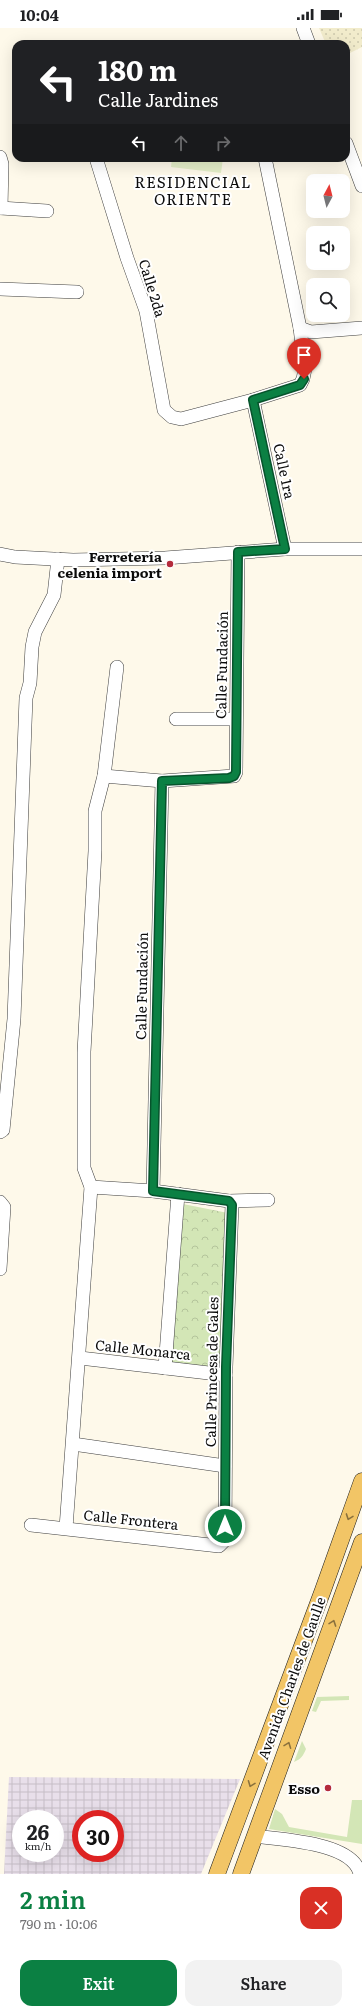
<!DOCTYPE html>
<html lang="en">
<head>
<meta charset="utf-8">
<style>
	body { margin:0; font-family:Literata,serif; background:#f2f2f2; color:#202124; height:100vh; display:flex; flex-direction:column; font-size:15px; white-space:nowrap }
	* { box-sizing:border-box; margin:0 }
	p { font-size:13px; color:#757577 }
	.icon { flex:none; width:22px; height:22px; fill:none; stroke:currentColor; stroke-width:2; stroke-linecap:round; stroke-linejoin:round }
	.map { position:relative; height:1846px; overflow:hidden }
	.panel { display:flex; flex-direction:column; background:#fff; flex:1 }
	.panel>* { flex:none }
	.hud { position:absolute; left:12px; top:12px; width:338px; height:122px; border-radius:12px; box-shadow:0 4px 16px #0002; background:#202124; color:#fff; overflow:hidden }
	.needle { width:26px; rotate:7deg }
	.fabs { position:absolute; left:306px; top:146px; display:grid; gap:8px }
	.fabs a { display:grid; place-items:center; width:44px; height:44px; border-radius:8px; background:#fff; box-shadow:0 4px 16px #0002; font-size:20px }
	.speed { position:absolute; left:12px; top:1782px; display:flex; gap:8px; font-size:20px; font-weight:700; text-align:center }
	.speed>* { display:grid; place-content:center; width:52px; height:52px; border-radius:50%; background:#fff; box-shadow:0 4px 16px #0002; line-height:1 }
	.speed small { font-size:10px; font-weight:400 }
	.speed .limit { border:6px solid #d22; background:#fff; color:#111 }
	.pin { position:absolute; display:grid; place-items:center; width:34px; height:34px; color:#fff; margin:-41px -17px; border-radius:50% 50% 50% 0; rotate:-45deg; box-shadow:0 0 4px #0007 }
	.pin .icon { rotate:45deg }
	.me { position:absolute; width:44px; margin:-22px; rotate:0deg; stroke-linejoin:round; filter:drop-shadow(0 0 3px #0008) }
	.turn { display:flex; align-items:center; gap:14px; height:84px; padding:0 20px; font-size:18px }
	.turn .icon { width:52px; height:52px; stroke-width:2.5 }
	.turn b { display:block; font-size:28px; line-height:34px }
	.lanes { display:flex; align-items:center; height:38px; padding:0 20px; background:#0003; justify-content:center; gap:20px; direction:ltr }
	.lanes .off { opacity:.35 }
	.round { display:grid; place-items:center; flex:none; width:42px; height:42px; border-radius:12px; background:#f2f2f2 }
	.headline { display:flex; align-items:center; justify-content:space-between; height:68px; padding:0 20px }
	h1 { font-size:24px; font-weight:600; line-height:30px; color:#0b8043 }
	.action { display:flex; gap:8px; margin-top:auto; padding:8px 20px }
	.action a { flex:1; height:46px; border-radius:12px; background:#0b8043; color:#fff; font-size:16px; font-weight:600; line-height:46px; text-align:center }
	.action a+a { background:#f2f2f2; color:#202124 }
	.status { display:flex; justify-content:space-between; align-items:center; height:28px; padding:0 20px; background:#fff; direction:ltr }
	.status svg { height:11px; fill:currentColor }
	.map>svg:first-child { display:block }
</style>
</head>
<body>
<div class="status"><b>10:04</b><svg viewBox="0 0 49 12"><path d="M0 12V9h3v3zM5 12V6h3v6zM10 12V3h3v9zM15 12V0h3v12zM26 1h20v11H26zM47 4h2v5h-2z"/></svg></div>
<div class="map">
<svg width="362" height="1846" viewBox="0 0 362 1846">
	<defs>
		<pattern id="industrial-grid" width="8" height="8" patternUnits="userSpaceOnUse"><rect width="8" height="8" fill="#e8dfea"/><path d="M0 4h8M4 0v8" fill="none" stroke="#c6bec7"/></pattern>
		<pattern id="farmland-dots" width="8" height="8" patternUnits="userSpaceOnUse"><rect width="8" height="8" fill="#f2eccc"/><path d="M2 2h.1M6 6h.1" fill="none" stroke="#cec9ae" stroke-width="1.8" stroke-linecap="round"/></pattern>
		<pattern id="park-crowns" width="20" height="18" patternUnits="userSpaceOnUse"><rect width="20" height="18" fill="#d3e6b6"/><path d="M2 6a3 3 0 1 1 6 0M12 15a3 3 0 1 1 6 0" fill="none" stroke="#b4c49b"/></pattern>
	</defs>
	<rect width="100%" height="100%" fill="#fef9ea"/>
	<path fill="url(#industrial-grid)" fill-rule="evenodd" d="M 9,1749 L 240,1751 L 201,1846 L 4,1846 ZM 21,1791 L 55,1791 L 55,1825 L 21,1825 ZM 81,1791 L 115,1791 L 115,1825 L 81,1825 Z"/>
	<path fill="url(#farmland-dots)" d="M 319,0 L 362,0 L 362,19 L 346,27 L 346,16 L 326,16 Z"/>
	<path fill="url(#park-crowns)" d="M 183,1176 L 228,1185 L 223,1341 L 168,1336 Z"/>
	<g fill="#d3e6b6">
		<path d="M 349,1668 L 349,1672 L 321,1673 L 316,1684 L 312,1683 L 317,1669 Z"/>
		<path d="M 302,1713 L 306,1721 C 303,1728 301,1731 294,1734 Z"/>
		<path d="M 352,1772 L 362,1772 L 362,1816 L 269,1801 L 275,1781 L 282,1786 L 289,1799 L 347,1809 Z"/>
	</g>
	<path fill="#e4eec8" d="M 172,130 L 223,130 L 221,145 L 171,139 Z"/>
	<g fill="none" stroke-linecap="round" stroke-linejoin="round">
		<g stroke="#3e3e3e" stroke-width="14">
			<g id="minor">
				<path d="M 303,0 L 309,16"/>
				<path d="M 346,115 L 362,158"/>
				<path d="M 0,129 L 2,136 L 1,180"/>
				<path d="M 96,130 L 127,230 L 146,283 L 164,382 L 172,389 L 181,391 L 253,372 L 300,357 L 303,351 L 305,341 L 300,300 L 265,130"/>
				<path d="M 0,180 L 47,183"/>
				<path d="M 0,261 L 77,264"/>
				<path d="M 300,300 L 311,304 L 362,300"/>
				<path d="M 253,372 L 285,521"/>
				<path d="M 0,526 L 15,529 L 73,532 L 165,530 L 285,521 L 362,521"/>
				<path d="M 176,691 L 236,691"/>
				<path d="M 104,748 L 162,753 L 234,748 L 236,744 L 238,524"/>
				<path d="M 0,1104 L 3,1102 L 14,991 L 26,670 L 30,655 L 32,619 L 35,604 L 54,567 L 58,531"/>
				<path d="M 153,1163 L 162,753"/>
				<path d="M 229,1173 L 268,1172"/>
				<path d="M 0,1174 L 4,1179 L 0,1241"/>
				<path d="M 80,1330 L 226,1347"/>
				<path d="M 165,1340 L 178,1166"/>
				<path d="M 73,1416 L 225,1438"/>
				<path d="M 31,1497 L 219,1518 L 225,1512 L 226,1339 L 232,1177 L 229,1173 L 153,1163 L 91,1159"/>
				<path d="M 66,1500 L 91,1159 L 84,1140 L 84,1024 L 95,823 L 95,783 L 104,748 L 117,639"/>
				<path d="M 254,1808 C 282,1812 353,1814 360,1846"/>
			</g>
		</g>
		<g stroke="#1c1c1c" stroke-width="17">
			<g id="major">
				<path d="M 217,1846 L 323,1562 L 362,1453"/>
				<path d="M 241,1846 L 362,1514"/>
			</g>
		</g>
		<use href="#minor" stroke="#fff" stroke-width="13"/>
		<use href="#major" stroke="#f2c566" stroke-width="16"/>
	</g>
	<defs><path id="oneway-chevron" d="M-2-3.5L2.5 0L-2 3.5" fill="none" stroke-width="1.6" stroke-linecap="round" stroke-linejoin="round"/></defs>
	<g stroke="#8a713d">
		<use href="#oneway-chevron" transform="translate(349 1489) rotate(110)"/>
		<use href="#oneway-chevron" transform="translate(333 1595) rotate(-70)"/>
		<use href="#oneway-chevron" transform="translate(288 1717) rotate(-69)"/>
		<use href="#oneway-chevron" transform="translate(251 1756) rotate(111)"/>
	</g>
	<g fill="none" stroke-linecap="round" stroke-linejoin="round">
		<g stroke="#07532c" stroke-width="10">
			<path id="route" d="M 225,1498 L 226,1339 L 232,1177 L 229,1173 L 153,1163 L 162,753 L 229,750 L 234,748 L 236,744 L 238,524 L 285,521 L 253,372 L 300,357 L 304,351"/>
		</g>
		<use href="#route" stroke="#0b8043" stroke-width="7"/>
	</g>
	<g fill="#b42b3c" stroke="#fff" stroke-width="1.5">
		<circle cx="170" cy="536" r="4"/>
		<circle cx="328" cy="1760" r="4"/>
	</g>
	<g text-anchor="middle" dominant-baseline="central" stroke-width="4" stroke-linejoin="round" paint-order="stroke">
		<g font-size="14" fill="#0b0b0b" stroke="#fff">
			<text transform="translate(153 260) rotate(73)">Calle 2da</text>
			<text transform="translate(285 443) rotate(78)">Calle 1ra</text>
			<text transform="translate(221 637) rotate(-89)">Calle Fundación</text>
			<text transform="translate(141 958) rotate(-89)">Calle Fundación</text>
			<text transform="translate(143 1321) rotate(6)">Calle Monarca</text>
			<text transform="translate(211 1344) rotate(-89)">Calle Princesa de Gales</text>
			<text transform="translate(131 1491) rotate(6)">Calle Frontera</text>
			<text transform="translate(291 1650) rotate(-70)">Avenida Charles de Gaulle</text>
		</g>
		<g font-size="14" font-weight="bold" fill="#0b0b0b" stroke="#fff" text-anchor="end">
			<text x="162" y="528">Ferretería<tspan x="162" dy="16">celenia import</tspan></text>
			<text x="320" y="1760">Esso</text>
		</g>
		<g font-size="15" letter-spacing="1" fill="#0b0b0b" stroke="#fff">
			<text x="193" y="153">RESIDENCIAL<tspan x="193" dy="17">ORIENTE</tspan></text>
		</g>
	</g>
</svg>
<div class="fabs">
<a><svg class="needle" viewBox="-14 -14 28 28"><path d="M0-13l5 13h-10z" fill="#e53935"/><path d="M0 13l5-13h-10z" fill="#757577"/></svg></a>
<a><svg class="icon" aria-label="sound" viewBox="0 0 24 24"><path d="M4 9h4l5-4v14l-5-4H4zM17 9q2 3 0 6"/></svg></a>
<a><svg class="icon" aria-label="search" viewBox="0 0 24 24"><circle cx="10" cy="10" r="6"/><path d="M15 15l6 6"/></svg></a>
</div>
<div class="speed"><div>26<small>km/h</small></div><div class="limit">30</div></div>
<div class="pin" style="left:304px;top:351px;background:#d93025"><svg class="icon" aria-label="arrive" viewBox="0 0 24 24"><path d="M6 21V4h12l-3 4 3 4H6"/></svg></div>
<svg class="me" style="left:225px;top:1498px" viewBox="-20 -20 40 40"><circle r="17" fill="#0b8043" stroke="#fff" stroke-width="3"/><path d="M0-11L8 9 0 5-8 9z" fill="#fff"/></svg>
<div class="hud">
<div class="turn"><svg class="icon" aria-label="left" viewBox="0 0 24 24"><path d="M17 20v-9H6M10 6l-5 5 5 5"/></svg><div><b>180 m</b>Calle Jardines</div></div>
<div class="lanes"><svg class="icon" aria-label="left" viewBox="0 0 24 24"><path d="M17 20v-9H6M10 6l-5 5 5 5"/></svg><svg class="icon off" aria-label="ahead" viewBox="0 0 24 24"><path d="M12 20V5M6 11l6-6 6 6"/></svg><svg class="icon off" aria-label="right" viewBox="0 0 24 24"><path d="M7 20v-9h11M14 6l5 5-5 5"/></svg></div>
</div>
</div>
<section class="panel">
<div class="headline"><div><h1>2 min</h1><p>790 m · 10:06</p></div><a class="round" style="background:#d93025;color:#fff"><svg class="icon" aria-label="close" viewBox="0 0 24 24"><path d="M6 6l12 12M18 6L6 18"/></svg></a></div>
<div class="action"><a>Exit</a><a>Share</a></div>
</section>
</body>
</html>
